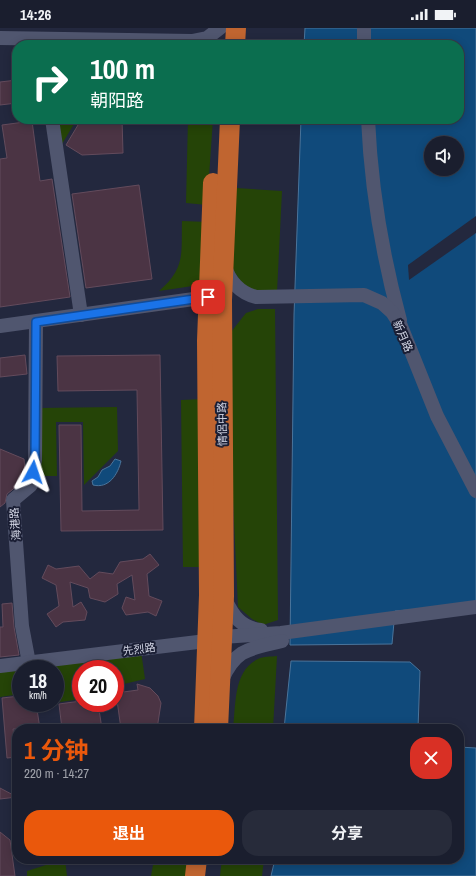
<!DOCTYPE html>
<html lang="zh">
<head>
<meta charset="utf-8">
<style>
	body { margin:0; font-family:"Archivo Narrow","Noto Sans SC",sans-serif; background:#272b3a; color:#f1f3f6; height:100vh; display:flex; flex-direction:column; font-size:15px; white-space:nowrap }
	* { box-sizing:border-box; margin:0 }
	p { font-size:13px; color:#9fa2aa }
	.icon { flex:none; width:22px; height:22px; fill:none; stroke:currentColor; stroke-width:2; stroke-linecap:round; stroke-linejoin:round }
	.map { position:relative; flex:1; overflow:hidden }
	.drawer { position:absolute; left:12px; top:696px; width:452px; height:140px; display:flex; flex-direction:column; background:#1a1e2e; border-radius:16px; box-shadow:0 2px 10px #0003,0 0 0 1px #383c4a }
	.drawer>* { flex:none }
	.guide { position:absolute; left:12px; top:12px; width:452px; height:84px; border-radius:16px; box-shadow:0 2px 10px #0003,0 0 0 1px #383c4a; background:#0b6e4f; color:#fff; overflow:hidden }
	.buttons { position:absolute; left:424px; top:108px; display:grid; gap:8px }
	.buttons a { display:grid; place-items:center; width:40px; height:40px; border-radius:50%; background:#1a1e2e; box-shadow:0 2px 10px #0003,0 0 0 1px #383c4a; font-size:20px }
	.speed { position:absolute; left:12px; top:632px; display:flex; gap:8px; font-size:20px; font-weight:700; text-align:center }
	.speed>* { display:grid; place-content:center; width:52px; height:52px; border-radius:50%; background:#1a1e2e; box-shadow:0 2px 10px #0003,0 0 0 1px #383c4a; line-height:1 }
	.speed small { font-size:10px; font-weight:400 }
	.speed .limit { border:6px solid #d22; background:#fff; color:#111 }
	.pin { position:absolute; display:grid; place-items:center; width:34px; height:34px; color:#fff; margin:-17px; border-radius:8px; box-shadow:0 2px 6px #0006 }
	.me { position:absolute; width:44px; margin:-22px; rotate:5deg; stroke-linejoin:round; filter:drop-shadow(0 0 3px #0008) }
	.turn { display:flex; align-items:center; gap:14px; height:84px; padding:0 12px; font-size:18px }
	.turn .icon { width:52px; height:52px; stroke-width:2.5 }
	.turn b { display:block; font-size:28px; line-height:34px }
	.round { display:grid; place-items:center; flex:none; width:42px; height:42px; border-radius:16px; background:#272b3a }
	.summary { display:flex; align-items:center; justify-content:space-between; height:68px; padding:0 12px }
	h1 { font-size:24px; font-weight:700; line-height:30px; color:#ea580c }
	.action { display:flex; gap:8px; margin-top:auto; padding:8px 12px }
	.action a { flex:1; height:46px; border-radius:16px; background:#ea580c; color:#fff; font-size:16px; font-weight:700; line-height:46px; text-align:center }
	.action a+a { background:#272b3a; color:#f1f3f6 }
	.status { display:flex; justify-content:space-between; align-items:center; height:28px; padding:0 20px; background:#1a1e2e; direction:ltr }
	.status svg { height:11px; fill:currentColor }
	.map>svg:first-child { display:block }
</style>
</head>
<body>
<div class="status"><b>14:26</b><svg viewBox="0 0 49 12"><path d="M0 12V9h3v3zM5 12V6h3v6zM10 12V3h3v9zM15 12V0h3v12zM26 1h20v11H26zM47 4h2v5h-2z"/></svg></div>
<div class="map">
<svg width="476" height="848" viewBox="0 0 476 848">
	<rect width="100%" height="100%" fill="#23283e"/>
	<g fill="#254407">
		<path d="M 55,91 L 74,91 L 74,96 L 59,121 Z"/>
		<path d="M 188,91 L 213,91 L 207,177 L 186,175 Z"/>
		<path d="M 236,160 L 282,163 L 277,264 L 249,265 L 231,239 Z"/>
		<path d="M 182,193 L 208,194 L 206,256 L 159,263 C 186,240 181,225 182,193 Z"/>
		<path d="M 258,281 L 275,281 L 278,592 L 263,597 L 252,591 L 238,579 L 229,387 L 231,304 L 246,285 Z"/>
		<path d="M 204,371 L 205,539 L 183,539 L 181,372 Z"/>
		<path d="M 117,379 L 118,423 L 84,457 L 83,394 L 56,394 L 57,448 L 37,448 L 39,380 Z"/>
		<path d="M 141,623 L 145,651 L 124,656 L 115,664 L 115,641 L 81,641 L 81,671 L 60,674 L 55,671 L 55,641 L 21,641 L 21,666 L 0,669 L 0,641 Z"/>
		<path d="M 277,628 L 273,701 L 233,701 C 236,677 233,643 258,631 C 263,628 271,629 277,628 Z"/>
		<path d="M 65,831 L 67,848 L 27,848 L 27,843 Z"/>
		<path d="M 154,831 L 193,831 L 191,848 L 151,848 Z"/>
		<path d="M 222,831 L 264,831 L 262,848 L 220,848 Z"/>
	</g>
	<g fill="#104a7b" stroke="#4a749b" fill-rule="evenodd">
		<path d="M 305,0 L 476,0 L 476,577 L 395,583 L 392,616 L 290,617 L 294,287 L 301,91 L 459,91 L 459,17 L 304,17 ZM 431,115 L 457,115 L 457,141 L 431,141 Z"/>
		<path d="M 115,431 L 121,433 C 118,446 109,461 93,457 L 92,453 L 98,449 L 102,442 L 110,438 Z"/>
		<path d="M 291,633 L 410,634 L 420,643 L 418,701 L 284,701 Z"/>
		<path d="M 459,719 L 476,720 L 476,848 L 271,848 L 275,831 L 459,831 Z"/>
	</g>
	<path fill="#23283e" d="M 476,188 L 476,205 L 409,252 L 408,237 Z"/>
	<g fill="#4b3444" stroke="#634b5c">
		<path d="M 17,52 L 17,75 L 0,77 L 0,54 Z"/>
		<path d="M 78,91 L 122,91 L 123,125 L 82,127 L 66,117 L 78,97 Z"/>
		<path d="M 32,93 L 40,153 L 52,151 L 70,269 L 0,279 L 0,131 L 7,130 L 2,97 Z"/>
		<path d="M 139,157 L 152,251 L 86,260 L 72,166 Z"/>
		<path d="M 25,327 L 27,346 L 0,349 L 0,330 Z"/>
		<path d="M 160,327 L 163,502 L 61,503 L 59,397 L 81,397 L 82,483 L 139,482 L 137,362 L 58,363 L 57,328 Z"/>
		<path d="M 0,421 L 24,431 L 25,442 L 23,453 L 7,466 L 5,475 L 0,479 Z"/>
		<path d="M 150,526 L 159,537 L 147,546 L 149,568 L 162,573 L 156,588 L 148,584 L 126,587 L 122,580 L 126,569 L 135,572 L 132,547 L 117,556 L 118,566 L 105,574 L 90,570 L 88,560 L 70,554 L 73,579 L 81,574 L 87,584 L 85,592 L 63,594 L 56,599 L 47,586 L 59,578 L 56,557 L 42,550 L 48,537 L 56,541 L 79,538 L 90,551 L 99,544 L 113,546 L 120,534 L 143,531 Z"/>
		<path d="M 12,575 L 14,599 L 19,627 L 0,629 L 0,599 L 3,599 L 2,576 Z"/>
		<path d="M 137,656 L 150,660 L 158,668 L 161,675 L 157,701 L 121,701 L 116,665 L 138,662 Z"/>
		<path d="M 20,668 L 21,675 L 36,675 L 40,701 L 13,701 L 17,729 L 7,730 L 2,670 Z"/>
		<path d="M 81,673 L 81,675 L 98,675 L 102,701 L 62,701 L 59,676 Z"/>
		<path d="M 0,760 L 17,769 L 0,771 Z"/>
		<path d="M 0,804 L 10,812 L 15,848 L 0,848 Z"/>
	</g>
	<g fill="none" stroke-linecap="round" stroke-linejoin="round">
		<g stroke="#50566f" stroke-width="14">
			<path d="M 0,10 L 192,13 L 207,10 L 220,0"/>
			<path d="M 364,17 L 364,0"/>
			<path d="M 52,91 L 81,287"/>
			<path d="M 368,91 C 371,159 382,226 400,292"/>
			<path d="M 225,238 C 229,253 240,265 256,269 L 364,267 L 382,275 L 392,284 L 401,298 L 437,388 L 476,463"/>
			<path d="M 0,298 L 208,269"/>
			<path d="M 225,571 C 233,588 241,600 261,602"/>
			<path d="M 29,635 L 22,598 L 13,472 L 31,457 L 35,432 L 36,294"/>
			<path d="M 0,638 L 206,613 L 222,609 L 281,605 L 476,579"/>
			<path d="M 222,652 C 236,620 250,621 282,613"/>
		</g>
		<g stroke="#c06530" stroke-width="20">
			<path d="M 235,17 L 236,0"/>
			<path d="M 204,701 L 209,567 L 207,313 L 213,155"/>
			<path d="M 218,701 L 224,568 L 222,272 L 230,91"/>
			<path d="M 195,848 L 197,831"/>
		</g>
	</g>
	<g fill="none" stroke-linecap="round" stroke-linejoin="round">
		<g stroke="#114b97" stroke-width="10">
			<path id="route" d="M 33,444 L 35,432 L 36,294 L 208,269"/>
		</g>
		<use href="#route" stroke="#1a73e8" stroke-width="7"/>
	</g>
	<g text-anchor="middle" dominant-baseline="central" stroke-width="4" stroke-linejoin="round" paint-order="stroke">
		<g font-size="11" fill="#d3d6e5" stroke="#1a1e34">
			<text transform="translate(403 308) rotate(66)">新月路</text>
			<text transform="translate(222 396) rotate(-91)">情侶中路</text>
			<text transform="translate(15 496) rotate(-94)">海港路</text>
			<text transform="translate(139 621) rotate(-7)">先烈路</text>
		</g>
	</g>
</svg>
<div class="buttons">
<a><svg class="icon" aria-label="sound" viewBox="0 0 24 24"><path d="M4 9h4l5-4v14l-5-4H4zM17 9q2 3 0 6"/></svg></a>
</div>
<div class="speed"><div>18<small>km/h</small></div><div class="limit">20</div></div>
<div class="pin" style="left:208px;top:269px;background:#d93025"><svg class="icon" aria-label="arrive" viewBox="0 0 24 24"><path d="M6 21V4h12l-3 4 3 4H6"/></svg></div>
<svg class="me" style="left:33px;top:444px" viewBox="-20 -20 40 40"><path d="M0-17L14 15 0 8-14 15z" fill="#1a73e8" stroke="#fff" stroke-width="4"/></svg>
<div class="guide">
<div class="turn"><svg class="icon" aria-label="right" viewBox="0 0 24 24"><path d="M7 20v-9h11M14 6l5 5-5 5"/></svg><div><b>100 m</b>朝阳路</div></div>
</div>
<section class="drawer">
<div class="summary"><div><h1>1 分钟</h1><p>220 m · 14:27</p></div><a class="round" style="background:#d93025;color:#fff"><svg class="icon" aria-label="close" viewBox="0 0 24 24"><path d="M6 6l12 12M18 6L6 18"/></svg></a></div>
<div class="action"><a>退出</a><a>分享</a></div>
</section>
</div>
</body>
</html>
